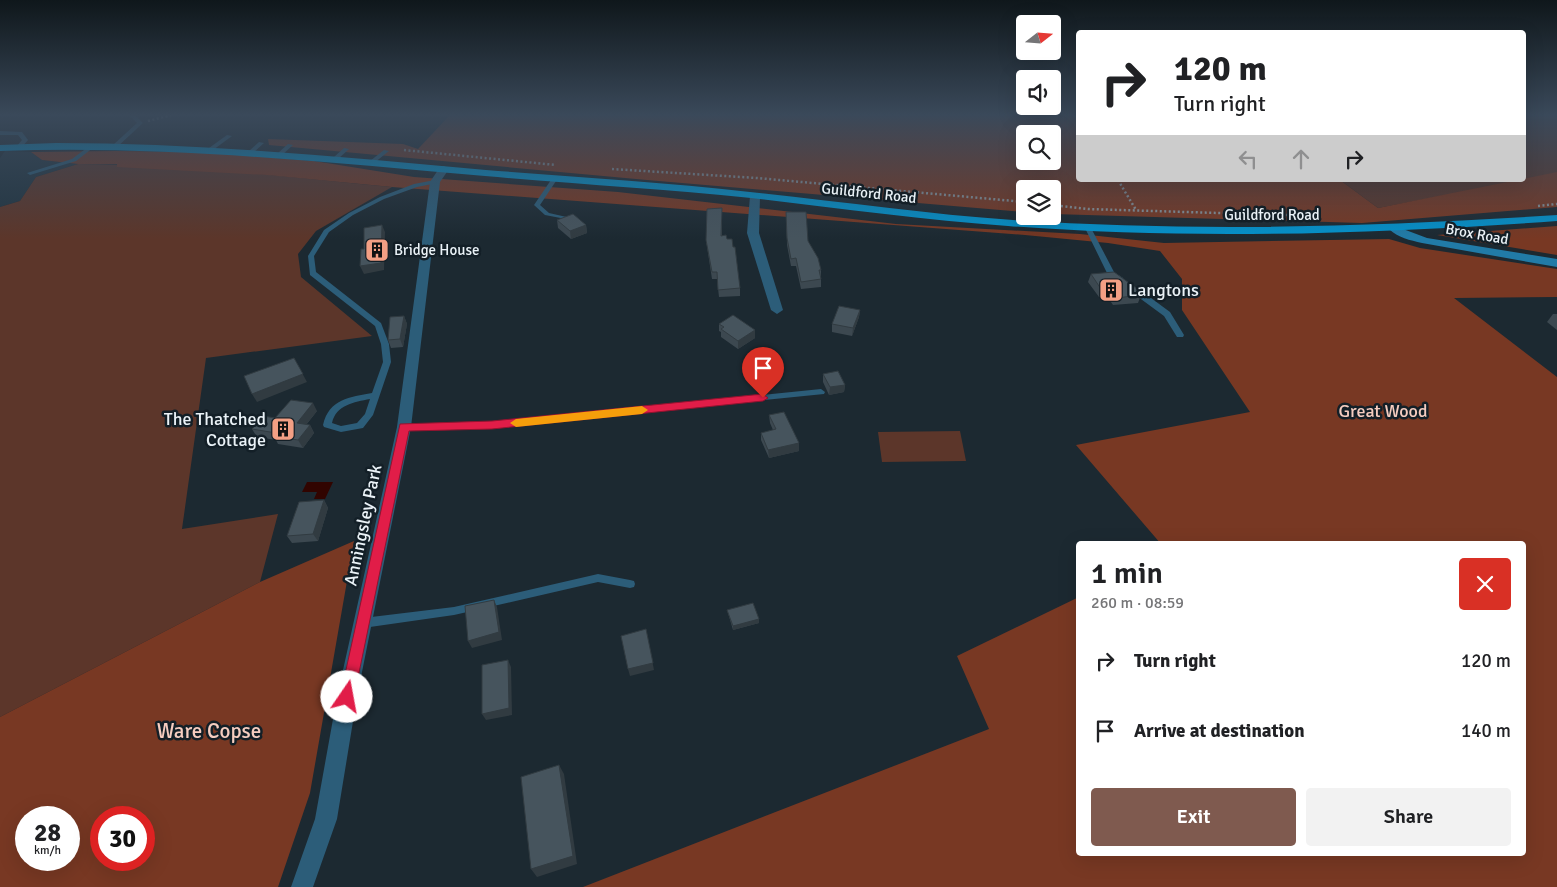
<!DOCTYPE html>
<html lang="en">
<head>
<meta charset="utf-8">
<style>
	body { margin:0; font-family:Signika,sans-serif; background:#f2f2f2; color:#202124; height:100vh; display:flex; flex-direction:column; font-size:19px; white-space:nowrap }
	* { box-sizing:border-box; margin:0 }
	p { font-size:16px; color:#757577 }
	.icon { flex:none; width:28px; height:28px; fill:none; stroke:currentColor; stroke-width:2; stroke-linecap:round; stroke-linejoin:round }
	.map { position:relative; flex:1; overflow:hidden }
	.drawer { position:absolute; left:1076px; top:541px; width:450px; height:315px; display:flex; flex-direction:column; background:#fff; border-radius:5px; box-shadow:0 5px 20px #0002 }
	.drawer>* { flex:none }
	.top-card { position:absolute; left:1076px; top:30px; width:450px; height:152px; border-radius:5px; box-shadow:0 5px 20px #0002; background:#fff; color:#202124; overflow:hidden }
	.needle { width:32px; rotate:73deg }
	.fabs { position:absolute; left:1016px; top:15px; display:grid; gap:10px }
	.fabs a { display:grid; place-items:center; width:45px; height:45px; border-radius:5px; background:#fff; box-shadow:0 5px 20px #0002; font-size:25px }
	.speed { position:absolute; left:15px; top:806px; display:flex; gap:10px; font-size:25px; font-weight:700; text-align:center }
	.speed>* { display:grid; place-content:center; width:65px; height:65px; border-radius:50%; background:#fff; box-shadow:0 5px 20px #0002; line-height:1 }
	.speed small { font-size:12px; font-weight:400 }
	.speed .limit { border:8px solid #d22; background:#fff; color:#111 }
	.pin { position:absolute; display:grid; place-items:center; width:42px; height:42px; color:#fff; margin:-51px -21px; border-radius:50% 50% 50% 0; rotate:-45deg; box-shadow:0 0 5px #0007 }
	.pin .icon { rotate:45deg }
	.me { position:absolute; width:55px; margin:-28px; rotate:12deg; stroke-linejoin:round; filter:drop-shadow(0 0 4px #0008) }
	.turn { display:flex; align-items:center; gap:18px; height:105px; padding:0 15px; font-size:22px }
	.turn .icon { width:65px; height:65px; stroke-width:2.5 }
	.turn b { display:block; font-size:35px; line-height:42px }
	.lanes { display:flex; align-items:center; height:48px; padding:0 15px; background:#0003; justify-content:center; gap:25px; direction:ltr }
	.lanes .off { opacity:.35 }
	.round { display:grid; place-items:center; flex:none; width:52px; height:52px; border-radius:5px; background:#f2f2f2 }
	.summary { display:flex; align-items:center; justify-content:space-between; height:85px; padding:0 15px }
	h1 { font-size:30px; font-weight:600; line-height:38px }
	.cta { display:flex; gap:10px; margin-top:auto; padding:10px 15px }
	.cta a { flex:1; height:58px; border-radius:5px; background:#7f5a4f; color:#fff; font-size:20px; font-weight:600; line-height:58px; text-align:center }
	.cta a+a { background:#f2f2f2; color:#202124 }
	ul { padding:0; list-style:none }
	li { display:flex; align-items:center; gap:15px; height:70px; padding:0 15px }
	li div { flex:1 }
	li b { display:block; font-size:19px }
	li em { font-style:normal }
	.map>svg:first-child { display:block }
</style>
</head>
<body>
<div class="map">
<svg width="1557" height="887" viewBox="0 0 1557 887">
	<rect width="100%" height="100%" fill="#1c2931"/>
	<path fill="#223541" d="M 5,151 L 31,152 L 42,160 L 78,164 L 36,177 L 20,201 L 0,207 L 0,158 Z"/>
	<g fill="#5c362a">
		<path d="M 1524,115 L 1557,115 L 1557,174 L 1378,208 L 1340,180 L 1524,180 Z"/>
		<path d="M 78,164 C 183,164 288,177 392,187 L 316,231 L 298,254 L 301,277 L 372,336 L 206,358 L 182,529 L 278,514 L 260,582 L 0,717 L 0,207 L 20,201 L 36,177 Z"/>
		<path d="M 960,431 L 966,461 L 882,462 L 878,432 Z"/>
	</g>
	<g fill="#783823" fill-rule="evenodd">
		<path d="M 450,115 L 1079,115 L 1079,180 L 1340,180 L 1378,208 L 1557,172 L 1557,207 L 1362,223 L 1053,214 L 1052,189 L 1025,189 L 1025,212 L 647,180 L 269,145 L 268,139 L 403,144 L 418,149 ZM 1025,134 L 1052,134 L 1052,161 L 1025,161 Z"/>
		<path d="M 116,151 L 203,152 L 314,161 L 414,177 L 618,192 L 896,224 L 1080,234 L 1164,243 L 1389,239 L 1420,248 L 1557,269 L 1557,297 L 1454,298 L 1557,377 L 1557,887 L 583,887 L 989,729 L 957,656 L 1079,597 L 1079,854 L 1524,854 L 1524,544 L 1161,544 L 1076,445 L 1250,412 L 1182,310 L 1182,279 L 1160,251 L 1108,243 L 1025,235 L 392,187 L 267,175 L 117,167 L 117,164 L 78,164 L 42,160 L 31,152 Z"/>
		<path d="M 1557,226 L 1557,255 L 1437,235 Z"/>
		<path d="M 354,541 L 310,793 L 278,887 L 0,887 L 0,717 L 260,582 ZM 26,818 L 69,818 L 69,860 L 26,860 ZM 101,818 L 144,818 L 144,860 L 101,860 Z"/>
	</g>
	<path fill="#310400" d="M 307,482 L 333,482 L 325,499 L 314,499 L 317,492 L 302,492 Z"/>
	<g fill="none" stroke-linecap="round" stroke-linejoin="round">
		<g stroke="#889299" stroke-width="2.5" stroke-dasharray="2 2.5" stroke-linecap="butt">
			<path d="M 1074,115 L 1079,122"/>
			<path d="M 148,121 L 171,115"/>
			<path d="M 404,150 L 556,165"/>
			<path d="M 612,169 L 757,178 L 1025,202"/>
			<path d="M 1118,180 L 1136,210"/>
			<path d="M 1052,205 L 1088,209 L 1317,216"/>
			<path d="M 1538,206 L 1557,204"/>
		</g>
		<g fill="#2c5d79" fill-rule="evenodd">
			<path d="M 129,115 L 135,115 L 143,123 L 117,147 L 113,147 L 113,145 L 137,123 Z"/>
			<path d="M 0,131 L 22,132 L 28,140 L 21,148 L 17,148 L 16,147 L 22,140 L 18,135 L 0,135 Z"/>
			<path d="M 227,135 L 232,136 L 213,150 L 209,150 L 209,148 Z"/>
			<path d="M 259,142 L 264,143 L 253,153 L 249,153 L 249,151 Z"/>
			<path d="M 92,144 L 94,145 L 94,147 L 76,161 L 30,175 L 27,173 L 72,159 Z"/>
			<path d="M 288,144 L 293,145 L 282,155 L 278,155 L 278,153 Z"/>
			<path d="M 344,148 L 349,149 L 338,159 L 334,159 L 334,157 Z"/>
			<path d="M 384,150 L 389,151 L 374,163 L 370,163 L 370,161 Z"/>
			<path d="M 555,176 L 558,178 L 540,205 L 549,213 L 571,218 L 571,220 L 545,215 L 534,205 L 553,177 Z"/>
			<path d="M 435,180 L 438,182 L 437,183 L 417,187 L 384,199 L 353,215 L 329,232 L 314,256 L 316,272 L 381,323 L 389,344 L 391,362 L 373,415 L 363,428 L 341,432 L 324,427 L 323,425 C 329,399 350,397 372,393 L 383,362 L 381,344 L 375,326 L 310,275 L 308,256 L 324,230 L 349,213 L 380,197 L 414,184 ZM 370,399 L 365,414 L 357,423 L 341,426 L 332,423 C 336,405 354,402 370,399 Z"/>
			<path d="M 1088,226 L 1091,228 L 1114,272 L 1123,278 L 1123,282 L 1117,282 L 1107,273 L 1085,228 Z"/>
			<path d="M 1130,287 L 1136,287 L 1170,312 L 1184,335 L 1183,337 L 1177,337 L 1164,316 L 1130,291 Z"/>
			<path d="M 821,389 L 825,392 L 824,394 L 492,428 L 404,430 L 400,427 L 404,424 L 492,422 Z"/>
			<path d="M 598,574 L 630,580 L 634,581 L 635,584 L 634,587 L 630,588 L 598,582 L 454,615 L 363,628 L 359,626 L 358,623 L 359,620 L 363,618 L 454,607 Z"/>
		</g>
		<g fill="#2c5d79" fill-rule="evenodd">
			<path d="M 444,166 L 449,169 L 440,182 L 411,427 L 357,697 L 337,819 L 313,887 L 291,887 L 315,819 L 337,697 L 397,427 L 430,182 L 440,167 Z"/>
			<path d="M 755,193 L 760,196 L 759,233 L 783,310 L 777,314 L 771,310 L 747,233 L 750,196 Z"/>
		</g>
		<path fill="#217ba7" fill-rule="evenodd" d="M 1395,226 L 1427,238 L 1557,259 L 1557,267 L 1422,243 C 1410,240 1398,238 1389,229 Z"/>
		<path fill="#0491ca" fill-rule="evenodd" d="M 56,143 C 200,143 343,157 486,170 C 574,177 662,182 750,192 C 838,201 925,214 1013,220 C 1195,232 1376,227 1557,215 L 1557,221 C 1374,234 1191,240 1008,226 C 922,220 837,208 751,198 C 663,189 574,184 485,176 C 323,162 163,145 0,151 L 0,145 Z"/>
	</g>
	<g fill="#3c4850">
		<path d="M 722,208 L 722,236 L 727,239 L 740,288 L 740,296 L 719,297 L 717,279 L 712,279 L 706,240 Z"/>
		<path d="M 786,212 L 808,241 L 821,270 L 821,287 L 801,289 L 796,266 L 791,266 L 787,245 Z"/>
		<path d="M 557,220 L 586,225 L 587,233 L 571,239 L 558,228 Z"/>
		<path d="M 1091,274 L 1141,295 L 1138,303 L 1113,305 L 1107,296 L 1099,297 L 1088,282 Z"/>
		<path d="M 860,310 L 859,317 L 852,336 L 832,332 L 832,324 Z"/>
		<path d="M 1553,314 L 1557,314 L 1557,330 L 1547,322 Z"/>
		<path d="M 404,316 L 407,324 L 403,347 L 391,348 L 388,340 Z"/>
		<path d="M 719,324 L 755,330 L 755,338 L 738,349 L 721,337 L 721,332 L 719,331 Z"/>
		<path d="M 823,374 L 845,385 L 844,392 L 829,395 L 823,382 Z"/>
		<path d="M 317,411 L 306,425 L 310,425 L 314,433 L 303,448 L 278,444 L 276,440 L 257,437 L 252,429 L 275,418 Z"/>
		<path d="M 769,415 L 799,451 L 769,458 L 761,440 L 761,433 L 773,430 L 770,423 Z"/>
		<path d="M 324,500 L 328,508 L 318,541 L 292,543 L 287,536 Z"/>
		<path d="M 727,610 L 759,623 L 733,630 L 728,613 Z"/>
	</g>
	<g fill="#313b41">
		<path d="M 382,225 L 385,232 L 384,270 L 364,274 L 360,266 Z"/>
		<path d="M 586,225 L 587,233 L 571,239 L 570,231 Z"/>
		<path d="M 860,310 L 859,317 L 852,336 L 853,328 Z"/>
		<path d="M 404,316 L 407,324 L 403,347 L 400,339 Z"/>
		<path d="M 755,330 L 755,338 L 738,349 L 738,341 Z"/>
		<path d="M 294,358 L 307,382 L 257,402 L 252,394 Z"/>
		<path d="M 845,385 L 844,392 L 829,395 L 830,387 Z"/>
		<path d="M 313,403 L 317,411 L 301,431 L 297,423 Z"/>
		<path d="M 310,425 L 314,433 L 303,448 L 298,440 Z"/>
		<path d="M 799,443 L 799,451 L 769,458 L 768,450 Z"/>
		<path d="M 324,500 L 328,508 L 318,541 L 313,534 Z"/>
		<path d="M 494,600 L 497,607 L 502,640 L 472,648 L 468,641 Z"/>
		<path d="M 759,619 L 759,623 L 733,630 L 733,626 Z"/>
		<path d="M 646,629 L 654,670 L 630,676 L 628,669 Z"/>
		<path d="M 508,660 L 511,667 L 512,715 L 486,720 L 482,714 Z"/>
		<path d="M 559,765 L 564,774 L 577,864 L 537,877 L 531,869 Z"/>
	</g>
	<g fill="#46545d" stroke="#313b41">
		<path d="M 722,208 L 721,236 L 726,235 L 727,239 L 732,239 L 733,247 L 735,247 L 740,288 L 718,290 L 717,272 L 712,272 L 706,240 L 707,209 Z"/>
		<path d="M 786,212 L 806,212 L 808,241 L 818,258 L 821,270 L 819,270 L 821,279 L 801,282 L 796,258 L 791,259 L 787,238 Z"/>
		<path d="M 573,214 L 586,225 L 570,231 L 557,220 Z"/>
		<path d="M 382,225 L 381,263 L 360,266 L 361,249 L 364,249 L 364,228 Z"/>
		<path d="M 1114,272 L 1136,288 L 1141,295 L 1116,298 L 1110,289 L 1101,289 L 1091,274 Z"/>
		<path d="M 839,306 L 860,310 L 853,328 L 832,324 Z"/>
		<path d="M 733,315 L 755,330 L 738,341 L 721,329 L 724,327 L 719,324 Z"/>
		<path d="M 404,316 L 400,339 L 388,340 L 390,317 Z"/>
		<path d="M 294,358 L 303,374 L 252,394 L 244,376 Z"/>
		<path d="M 838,371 L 845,385 L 830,387 L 823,374 Z"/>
		<path d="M 291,400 L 313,403 L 297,423 L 310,425 L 298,440 L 273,436 L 276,433 L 252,429 L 263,416 L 275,418 Z"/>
		<path d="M 784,412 L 799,443 L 768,450 L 761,433 L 776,429 L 769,415 Z"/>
		<path d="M 324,500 L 313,534 L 287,536 L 299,502 Z"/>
		<path d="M 494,600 L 499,632 L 468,641 L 465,606 Z"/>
		<path d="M 753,603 L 759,619 L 733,626 L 727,610 Z"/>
		<path d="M 646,629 L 653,663 L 628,669 L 621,636 Z"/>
		<path d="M 508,660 L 509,708 L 482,714 L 482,665 Z"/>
		<path d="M 559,765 L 573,856 L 531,869 L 521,777 Z"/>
	</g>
	<linearGradient id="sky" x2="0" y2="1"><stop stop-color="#0f171b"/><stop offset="0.48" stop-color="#3a495a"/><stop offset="1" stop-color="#3a495a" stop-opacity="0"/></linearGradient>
	<rect width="1557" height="239" fill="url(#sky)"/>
	<path fill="#e11d48" stroke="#92132f" d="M 763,394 L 768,398 L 763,401 L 492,429 L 409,431 L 354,697 L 352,702 L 347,704 L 342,702 L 340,697 L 400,424 L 492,421 Z"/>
	<path fill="#f59e0b" d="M 642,406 L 648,410 L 642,414 L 516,427 L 510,423 L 516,419 Z"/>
	<defs>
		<g id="building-square" transform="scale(1.25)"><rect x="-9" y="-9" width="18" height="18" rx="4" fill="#f39f84" stroke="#131f27"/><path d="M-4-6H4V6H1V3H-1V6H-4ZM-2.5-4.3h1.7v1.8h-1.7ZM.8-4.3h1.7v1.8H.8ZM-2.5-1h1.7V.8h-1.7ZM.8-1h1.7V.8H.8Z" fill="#111"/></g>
	</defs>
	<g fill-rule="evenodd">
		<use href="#building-square" x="377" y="250"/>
		<use href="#building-square" x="1111" y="290"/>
		<use href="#building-square" x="283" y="429"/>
	</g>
	<g text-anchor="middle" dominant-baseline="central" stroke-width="5" stroke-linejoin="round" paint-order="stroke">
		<g font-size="15" fill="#eaf2f7" stroke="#131f27">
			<text transform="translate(869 193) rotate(6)">Guildford Road</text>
			<text x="1272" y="215">Guildford Road</text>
			<text transform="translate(1477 234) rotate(10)">Brox Road</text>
		</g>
		<g font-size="15" fill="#eaf2f7" stroke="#131f27" text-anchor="start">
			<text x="394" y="250">Bridge House</text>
		</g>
		<g font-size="18" fill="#eaf2f7" stroke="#131f27" text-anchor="start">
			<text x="1128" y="290">Langtons</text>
			<text x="266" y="419" text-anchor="end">The Thatched<tspan x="266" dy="21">Cottage</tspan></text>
		</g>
		<g font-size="18" fill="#f6cdc0" stroke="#131f27">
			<text x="1383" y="411">Great Wood</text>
		</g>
		<g font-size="18" fill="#eaf2f7" stroke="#131f27">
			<text transform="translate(363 525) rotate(-78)">Anningsley Park</text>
		</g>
		<g font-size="21" fill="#f6cdc0" stroke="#131f27">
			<text x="209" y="731">Ware Copse</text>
		</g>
	</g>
</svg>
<div class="fabs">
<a><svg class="needle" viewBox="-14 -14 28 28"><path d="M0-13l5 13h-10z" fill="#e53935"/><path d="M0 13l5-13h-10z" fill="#757577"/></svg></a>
<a><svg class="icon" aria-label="sound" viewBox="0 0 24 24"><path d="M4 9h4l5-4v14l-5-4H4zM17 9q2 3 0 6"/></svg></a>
<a><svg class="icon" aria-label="search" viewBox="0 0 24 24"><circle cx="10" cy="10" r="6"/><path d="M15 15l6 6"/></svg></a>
<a><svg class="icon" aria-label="layers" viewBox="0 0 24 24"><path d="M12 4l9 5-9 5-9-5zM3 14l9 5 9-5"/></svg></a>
</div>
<div class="speed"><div>28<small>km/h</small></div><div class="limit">30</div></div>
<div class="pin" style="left:763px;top:398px;background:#d93025"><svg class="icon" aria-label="arrive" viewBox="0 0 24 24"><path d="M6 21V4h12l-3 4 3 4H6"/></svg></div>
<svg class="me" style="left:347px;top:697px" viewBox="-20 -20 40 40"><circle r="19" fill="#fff"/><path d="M0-13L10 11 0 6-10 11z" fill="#e11d48"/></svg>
<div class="top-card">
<div class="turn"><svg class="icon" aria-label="right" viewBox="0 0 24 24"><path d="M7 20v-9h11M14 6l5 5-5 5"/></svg><div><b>120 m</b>Turn right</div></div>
<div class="lanes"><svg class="icon off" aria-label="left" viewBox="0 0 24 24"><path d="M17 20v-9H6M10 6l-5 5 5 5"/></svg><svg class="icon off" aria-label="ahead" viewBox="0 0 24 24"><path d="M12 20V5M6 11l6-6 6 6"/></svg><svg class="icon" aria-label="right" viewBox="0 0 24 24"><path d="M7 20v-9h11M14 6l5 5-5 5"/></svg></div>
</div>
<section class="drawer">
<div class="summary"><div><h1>1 min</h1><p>260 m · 08:59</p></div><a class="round" style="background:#d93025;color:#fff"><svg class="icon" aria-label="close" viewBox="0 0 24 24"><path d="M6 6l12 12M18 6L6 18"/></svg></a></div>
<ul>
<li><svg class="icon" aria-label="right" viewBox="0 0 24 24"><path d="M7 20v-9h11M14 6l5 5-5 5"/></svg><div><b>Turn right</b></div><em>120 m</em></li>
<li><svg class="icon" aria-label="arrive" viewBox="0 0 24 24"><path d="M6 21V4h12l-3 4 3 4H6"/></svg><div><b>Arrive at destination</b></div><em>140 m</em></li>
</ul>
<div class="cta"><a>Exit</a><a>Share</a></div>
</section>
</div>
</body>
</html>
